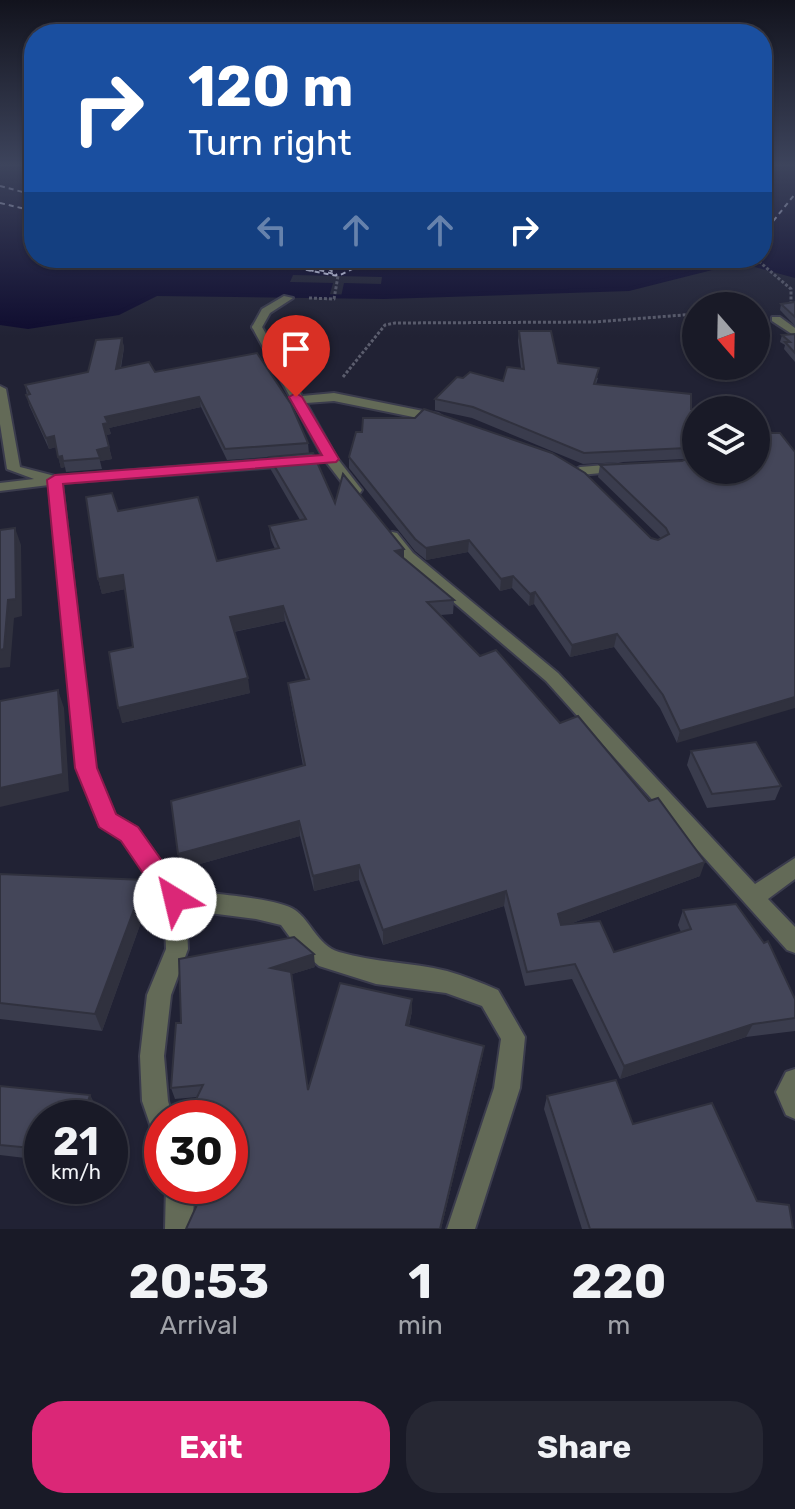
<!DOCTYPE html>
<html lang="en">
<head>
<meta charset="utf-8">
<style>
	body { margin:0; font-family:Rubik,sans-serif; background:#262733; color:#f1f3f6; height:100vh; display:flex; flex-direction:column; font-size:30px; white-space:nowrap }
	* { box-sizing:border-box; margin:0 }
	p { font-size:26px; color:#9fa1a7 }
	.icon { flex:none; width:44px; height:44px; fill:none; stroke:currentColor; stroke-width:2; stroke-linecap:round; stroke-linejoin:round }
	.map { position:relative; height:1229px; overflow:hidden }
	.details { display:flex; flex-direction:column; background:#191a27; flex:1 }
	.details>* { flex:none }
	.hud { position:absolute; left:24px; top:24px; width:748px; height:244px; border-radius:32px; box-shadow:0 2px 6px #0004,0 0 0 2px #373844; background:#1a4fa0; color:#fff; overflow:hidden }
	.needle { width:52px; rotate:160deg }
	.controls { position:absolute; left:682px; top:292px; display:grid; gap:16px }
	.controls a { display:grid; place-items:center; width:88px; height:88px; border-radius:50%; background:#191a27; box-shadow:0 2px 6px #0004,0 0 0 2px #373844; font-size:40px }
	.speed { position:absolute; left:24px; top:1100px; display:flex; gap:16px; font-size:40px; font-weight:700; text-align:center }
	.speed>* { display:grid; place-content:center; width:104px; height:104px; border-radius:50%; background:#191a27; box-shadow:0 2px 6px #0004,0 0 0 2px #373844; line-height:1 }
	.speed small { font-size:20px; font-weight:400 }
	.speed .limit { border:12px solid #d22; background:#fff; color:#111 }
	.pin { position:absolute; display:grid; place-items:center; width:68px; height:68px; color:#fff; margin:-82px -34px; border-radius:50% 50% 50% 0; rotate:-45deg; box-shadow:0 0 8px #0007 }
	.pin .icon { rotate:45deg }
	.me { position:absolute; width:88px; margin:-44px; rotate:324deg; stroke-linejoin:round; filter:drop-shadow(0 0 6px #0008) }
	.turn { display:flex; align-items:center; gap:28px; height:168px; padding:0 32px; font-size:36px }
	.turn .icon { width:104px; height:104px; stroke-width:2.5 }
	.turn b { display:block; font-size:56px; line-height:68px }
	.lanes { display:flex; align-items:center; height:76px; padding:0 32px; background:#0003; justify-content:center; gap:40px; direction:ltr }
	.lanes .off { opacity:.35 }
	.eta { display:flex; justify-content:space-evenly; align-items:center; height:136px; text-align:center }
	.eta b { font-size:48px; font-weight:700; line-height:56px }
	.cta { display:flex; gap:16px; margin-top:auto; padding:16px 32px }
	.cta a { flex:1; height:92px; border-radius:32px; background:#db2777; color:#fff; font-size:32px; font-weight:700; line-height:92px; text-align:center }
	.cta a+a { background:#262733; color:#f1f3f6 }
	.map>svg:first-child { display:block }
</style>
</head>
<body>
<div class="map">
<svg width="795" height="1229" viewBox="0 0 795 1229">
	<rect width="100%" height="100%" fill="#212234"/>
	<path fill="#0e0b2e" d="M 0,165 L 34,165 L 34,258 L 762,258 L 762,165 L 795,165 L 795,276 L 740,261 L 629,289 L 384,297 L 156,294 L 119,313 L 28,327 L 0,323 Z"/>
	<path fill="#212234" d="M 293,275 L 338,276 L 382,277 L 381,284 L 344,283 L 341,297 L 329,297 L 333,283 L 290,282 Z"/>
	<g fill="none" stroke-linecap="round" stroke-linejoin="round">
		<path fill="#0e0b2e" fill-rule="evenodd" d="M 740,259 L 795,274 L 795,278 L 740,263 L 629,291 L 384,299 L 157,296 L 119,315 L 28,329 L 0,325 L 0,321 L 28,325 L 117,311 L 156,292 L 384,295 L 629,287 Z"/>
		<g stroke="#d8dbf7" stroke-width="2" stroke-dasharray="5 4" stroke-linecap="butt">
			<path d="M 0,186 L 34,195"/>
			<path d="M 0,203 L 34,211"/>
			<path d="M 762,235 L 795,194"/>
			<path d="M 244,258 L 338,276 L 375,258"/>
			<path d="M 256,258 L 314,271"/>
			<path d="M 276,258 L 334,274"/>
			<path d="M 314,258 L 337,275"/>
		</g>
		<g stroke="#3b3c4d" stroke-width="4">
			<path id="service" d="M 284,296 L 293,298 L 270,313 L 261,329 L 253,329 L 252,327 L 262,309 Z"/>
		</g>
		<g stroke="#3b3c4d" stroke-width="4">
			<g id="minor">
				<path d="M 772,317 L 780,317 L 795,328 L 795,336 L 772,321 Z"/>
				<path d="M 253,325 L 262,327 L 302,396 L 334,393 L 438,414 L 444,418 L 438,422 L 334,401 L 306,403 L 337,458 L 362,490 L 360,493 L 350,493 L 324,459 L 252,327 Z"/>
				<path d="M 0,386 L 6,389 L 20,467 L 55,476 L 290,458 L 297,462 L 290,466 L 62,483 L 95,768 L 115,815 L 137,828 L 181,890 C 204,893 279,898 295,910 C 311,921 317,945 339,952 C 376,963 411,962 447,971 C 464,976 482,983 498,990 L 525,1037 L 520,1088 L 475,1229 L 447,1229 L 494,1088 L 501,1039 L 482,1006 L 446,993 L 376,984 L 319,966 L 297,947 L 281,925 L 256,919 L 186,910 L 188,949 L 171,995 L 164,1056 L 168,1101 L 173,1118 L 162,1118 L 162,1137 L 153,1133 L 142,1101 L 140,1056 L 147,995 L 166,949 L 164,901 L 123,840 L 100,826 L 77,768 L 49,485 L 0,491 L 0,483 L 34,479 L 7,469 L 0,424 Z"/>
				<path d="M 618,464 L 623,465 L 623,471 L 580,475 L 573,471 L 580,467 Z"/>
				<path d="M 392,532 L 397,533 L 413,553 L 558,673 L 755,884 L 795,858 L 795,879 L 768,899 L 795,927 L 795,953 L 787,950 L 546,681 L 403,559 L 385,536 Z"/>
				<path d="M 795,1069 L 795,1119 L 786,1115 L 776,1092 L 786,1072 Z"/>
				<path d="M 166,1186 L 194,1186 L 193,1229 L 165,1229 Z"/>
			</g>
		</g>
		<g stroke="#5b5d6d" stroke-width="3" stroke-dasharray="3 2" stroke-linecap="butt">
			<path d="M 755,258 L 791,289 L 791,304"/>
			<path d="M 309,298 L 334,299 L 338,276"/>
			<path d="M 343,377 L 385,325 L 395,323 L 594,322 L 696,314"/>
		</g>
		<use href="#service" fill="#636a57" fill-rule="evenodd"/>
		<use href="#minor" fill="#636a57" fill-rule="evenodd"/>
	</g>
	<g fill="#3a3c4d">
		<path d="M 795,302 L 795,326 L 780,310 L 781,304 Z"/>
		<path d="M 519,331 L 558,363 L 598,378 L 596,384 L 691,409 L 771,433 L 677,743 L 660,708 L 614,647 L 570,657 L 534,604 L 529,606 L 512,588 L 500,591 L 468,552 L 426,560 L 415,551 L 349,468 L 349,457 L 658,540 L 661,538 L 598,477 L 600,465 L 682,461 L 684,459 L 583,464 L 472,418 L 435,410 L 435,399 L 463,378 L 503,381 L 521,369 L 518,341 Z"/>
		<path d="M 795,334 L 795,362 L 784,349 L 785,345 L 780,342 L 782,335 Z"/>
		<path d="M 122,338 L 124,348 L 121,368 L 155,372 L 308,443 L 309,454 L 335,503 L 454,600 L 453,614 L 441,615 L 480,656 L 560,723 L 700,876 L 567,925 L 614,952 L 681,932 L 678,925 L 683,910 L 795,999 L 795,1031 L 746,1037 L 620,1079 L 572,979 L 525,986 L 504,906 L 383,945 L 359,880 L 314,891 L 300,836 L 182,869 L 303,766 L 290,697 L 288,683 L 306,680 L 285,621 L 234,632 L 250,693 L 122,723 L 133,647 L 125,589 L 102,594 L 98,579 L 118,511 L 217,561 L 275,549 L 271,540 L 269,526 L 300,520 L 271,470 L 269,457 L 227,460 L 201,407 L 109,428 L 111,434 L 106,435 L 112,459 L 100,461 L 102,469 L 66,472 L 65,467 L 61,468 L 56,447 L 49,449 L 29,405 L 25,385 L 88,372 Z"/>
		<path d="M 691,751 L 781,786 L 775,800 L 707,808 L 687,765 Z"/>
		<path d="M 0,874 L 145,880 L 150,897 L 102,1031 L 0,1019 Z"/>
		<path d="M 179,959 L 315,967 L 292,974 L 308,1090 L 412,1011 L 409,1026 L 484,1046 L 482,1058 L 441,1229 L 186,1229 L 202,1194 L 197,1192 L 194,1186 L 230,1186 L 197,1097 L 175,1099 L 171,1088 L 181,1023 Z"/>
		<path d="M 0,1086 L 90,1095 L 96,1107 L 42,1118 L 42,1160 L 0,1155 Z"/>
		<path d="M 547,1096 L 633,1124 L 757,1201 L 793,1229 L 582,1229 L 544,1109 Z"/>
	</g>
	<g fill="#30313e">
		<path d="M 122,338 L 124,348 L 118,379 L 116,369 Z"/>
		<path d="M 199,397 L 201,407 L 109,428 L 111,434 L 106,435 L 103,424 L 105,417 Z"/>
		<path d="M 54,436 L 57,447 L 49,449 L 46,438 Z"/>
		<path d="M 109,447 L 112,459 L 100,461 L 97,450 Z"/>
		<path d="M 62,456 L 65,467 L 61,468 L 58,457 Z"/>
		<path d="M 15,528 L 21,545 L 22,616 L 14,618 L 10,667 L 0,668 L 0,650 Z"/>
		<path d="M 469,540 L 468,552 L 426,560 L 426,548 Z"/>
		<path d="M 404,549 L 404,564 L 395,551 Z"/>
		<path d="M 123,575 L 126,589 L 102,594 L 98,579 Z"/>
		<path d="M 513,576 L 512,588 L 500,591 L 501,579 Z"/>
		<path d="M 535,592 L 534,604 L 529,606 L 530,594 Z"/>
		<path d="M 283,606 L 285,621 L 232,632 L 230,617 Z"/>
		<path d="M 617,634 L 614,647 L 570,657 L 572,645 Z"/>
		<path d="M 248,678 L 250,693 L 122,723 L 118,708 Z"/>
		<path d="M 58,690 L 64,708 L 69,791 L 0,807 L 0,788 Z"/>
		<path d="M 795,697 L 795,708 L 677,743 L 680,731 Z"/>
		<path d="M 299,821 L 300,836 L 182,869 L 178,854 Z"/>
		<path d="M 705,862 L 700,876 L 556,929 L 558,914 Z"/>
		<path d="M 359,865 L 359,880 L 314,891 L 313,876 Z"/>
		<path d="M 145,880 L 150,897 L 102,1031 L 95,1014 Z"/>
		<path d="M 506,891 L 504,906 L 383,945 L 383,930 Z"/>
		<path d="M 314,954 L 315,967 L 273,980 L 271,968 Z"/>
		<path d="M 412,999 L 412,1011 L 406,1037 L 406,1025 Z"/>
		<path d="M 753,1024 L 746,1037 L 620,1079 L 624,1066 Z"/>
		<path d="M 484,1046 L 482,1058 L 441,1229 L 440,1229 Z"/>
		<path d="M 90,1095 L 96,1107 L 92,1118 L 83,1118 Z"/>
	</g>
	<g fill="#444659" stroke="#30313e" stroke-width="2">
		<path d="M 795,302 L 795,317 L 781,304 Z"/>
		<path d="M 519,331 L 551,331 L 558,363 L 599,368 L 594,384 L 691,394 L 691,409 L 737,410 L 696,410 L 696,470 L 756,470 L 756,410 L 759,410 L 771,433 L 780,433 L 795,452 L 795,697 L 680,731 L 663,695 L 617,634 L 572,645 L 535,592 L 530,594 L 513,576 L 501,579 L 469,540 L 426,548 L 415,539 L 349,457 L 356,432 L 362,432 L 363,418 L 415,418 L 424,409 L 552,453 L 585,473 L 651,538 L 658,540 L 669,534 L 666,528 L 600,465 L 682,461 L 690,457 L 686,448 L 584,453 L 473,407 L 435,399 L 457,377 L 463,378 L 470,372 L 503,381 L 507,367 L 524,369 Z"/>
		<path d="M 795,334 L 795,353 L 785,342 L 790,342 L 782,335 Z"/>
		<path d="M 122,338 L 116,369 L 149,362 L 155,372 L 257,353 L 291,404 L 308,443 L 225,449 L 199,397 L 105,417 L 108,423 L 103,424 L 109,447 L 97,450 L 100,458 L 63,461 L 62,456 L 58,457 L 54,436 L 46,438 L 26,395 L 30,394 L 25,385 L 88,372 L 96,340 Z"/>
		<path d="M 313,453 L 335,503 L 343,474 L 404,549 L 395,551 L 454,600 L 427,602 L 480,656 L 496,650 L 560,723 L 578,716 L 649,801 L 658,798 L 705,862 L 558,914 L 561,925 L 600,921 L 614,952 L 691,929 L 683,910 L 736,904 L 764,943 L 768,941 L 795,999 L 795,1018 L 753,1024 L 624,1066 L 575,964 L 527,972 L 506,891 L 383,930 L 359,865 L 313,876 L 299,821 L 178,854 L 171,801 L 305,765 L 288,683 L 309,679 L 283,606 L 230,617 L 248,678 L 118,708 L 109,652 L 133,647 L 123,575 L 98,579 L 86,497 L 112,493 L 118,511 L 198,497 L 217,561 L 279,548 L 269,526 L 306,519 L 269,457 Z"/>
		<path d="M 15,528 L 16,599 L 8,600 L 4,649 L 0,650 L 0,530 Z"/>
		<path d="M 58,690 L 63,774 L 0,788 L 0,701 Z"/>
		<path d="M 756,742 L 781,786 L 712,794 L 691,751 Z"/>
		<path d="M 0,874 L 145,880 L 95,1014 L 0,1003 Z"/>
		<path d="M 294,937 L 314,954 L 271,968 L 291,972 L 308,1090 L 340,983 L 412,999 L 406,1025 L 484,1046 L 440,1229 L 186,1229 L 205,1187 L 202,1186 L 230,1186 L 230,1118 L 187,1118 L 203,1085 L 171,1088 L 176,1023 L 181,1023 L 179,959 Z"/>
		<path d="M 616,1080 L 633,1124 L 712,1103 L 757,1201 L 789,1205 L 793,1229 L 590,1229 L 547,1096 Z"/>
		<path d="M 0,1086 L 90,1095 L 83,1118 L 42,1118 L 42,1149 L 0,1145 Z"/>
	</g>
	<linearGradient id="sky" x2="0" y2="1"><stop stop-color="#12131d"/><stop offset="0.49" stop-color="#3d445c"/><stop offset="1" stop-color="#3d445c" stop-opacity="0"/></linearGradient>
	<rect width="795" height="337" fill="url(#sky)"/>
	<path fill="#db2777" stroke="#8e194d" stroke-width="2" d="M 296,393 L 302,397 L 339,459 L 336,462 L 63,484 L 97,768 L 116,814 L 138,827 L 184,892 L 187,899 L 184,907 L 175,910 L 166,907 L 121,841 L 99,827 L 75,768 L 47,480 L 55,475 L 322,455 L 289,397 Z"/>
</svg>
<div class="controls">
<a><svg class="needle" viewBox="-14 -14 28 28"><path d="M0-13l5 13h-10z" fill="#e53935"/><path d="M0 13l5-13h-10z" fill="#9fa1a7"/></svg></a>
<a><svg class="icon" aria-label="layers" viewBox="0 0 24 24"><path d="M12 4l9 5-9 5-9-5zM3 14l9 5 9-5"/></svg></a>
</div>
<div class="speed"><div>21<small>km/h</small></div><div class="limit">30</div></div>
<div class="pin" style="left:296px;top:397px;background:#d93025"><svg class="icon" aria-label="arrive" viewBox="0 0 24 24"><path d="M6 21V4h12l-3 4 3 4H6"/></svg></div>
<svg class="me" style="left:175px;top:899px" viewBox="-20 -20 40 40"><circle r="19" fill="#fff"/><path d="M0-13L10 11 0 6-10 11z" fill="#db2777"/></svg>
<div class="hud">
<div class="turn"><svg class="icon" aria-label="right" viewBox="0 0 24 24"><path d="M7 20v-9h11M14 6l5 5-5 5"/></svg><div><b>120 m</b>Turn right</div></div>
<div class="lanes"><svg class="icon off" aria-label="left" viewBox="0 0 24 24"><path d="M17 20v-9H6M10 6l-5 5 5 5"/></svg><svg class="icon off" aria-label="ahead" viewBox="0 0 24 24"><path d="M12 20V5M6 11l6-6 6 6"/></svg><svg class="icon off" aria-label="ahead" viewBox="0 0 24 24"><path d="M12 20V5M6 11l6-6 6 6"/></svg><svg class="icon" aria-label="right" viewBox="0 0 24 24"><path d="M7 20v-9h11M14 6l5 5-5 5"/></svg></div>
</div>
</div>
<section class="details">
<div class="eta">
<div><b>20:53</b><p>Arrival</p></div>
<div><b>1</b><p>min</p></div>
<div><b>220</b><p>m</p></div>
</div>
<div class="cta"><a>Exit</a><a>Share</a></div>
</section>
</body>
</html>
